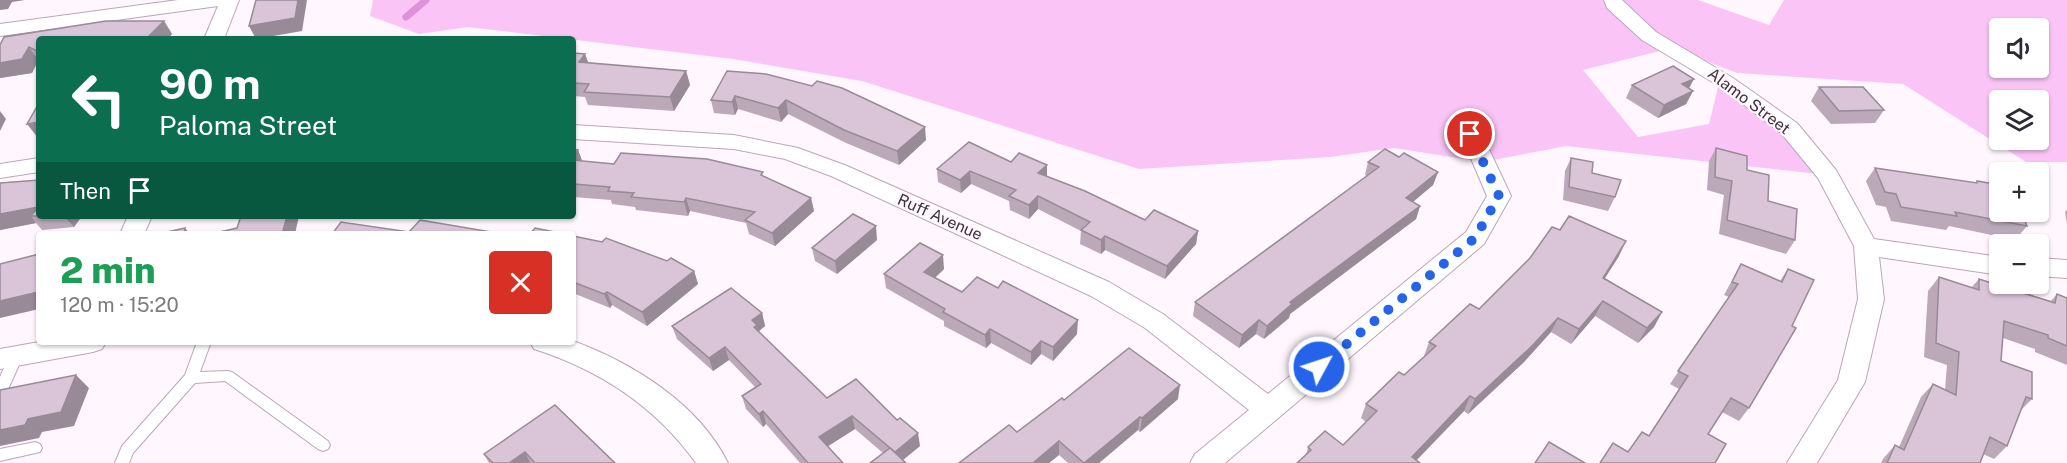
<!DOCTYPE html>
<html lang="en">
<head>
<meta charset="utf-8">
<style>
	body { margin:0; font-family:"Public Sans",sans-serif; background:#f2f2f3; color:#2b2b33; height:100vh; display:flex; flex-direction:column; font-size:22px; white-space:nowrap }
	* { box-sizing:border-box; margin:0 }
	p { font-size:20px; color:#7c7c81 }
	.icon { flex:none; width:33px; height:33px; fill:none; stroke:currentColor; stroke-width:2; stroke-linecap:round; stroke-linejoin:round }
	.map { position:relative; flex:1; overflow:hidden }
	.drawer { position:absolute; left:36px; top:231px; width:540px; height:114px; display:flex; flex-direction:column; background:#fff; border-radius:6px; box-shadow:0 2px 4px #0004 }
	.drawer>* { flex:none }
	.banner { position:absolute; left:36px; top:36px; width:540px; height:183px; border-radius:6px; box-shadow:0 2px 4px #0004; background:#0b6e4f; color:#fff; overflow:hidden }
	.controls { position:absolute; left:1989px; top:18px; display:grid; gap:12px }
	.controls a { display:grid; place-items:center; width:60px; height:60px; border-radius:6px; background:#fff; box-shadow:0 2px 4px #0004; font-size:30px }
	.pin { position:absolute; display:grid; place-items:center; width:51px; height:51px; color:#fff; margin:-26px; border:3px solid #fff; border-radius:50%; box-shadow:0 2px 6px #0007 }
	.me { position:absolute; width:66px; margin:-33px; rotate:50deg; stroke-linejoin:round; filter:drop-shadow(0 0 4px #0008) }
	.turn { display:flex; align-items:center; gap:21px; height:126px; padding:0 24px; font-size:27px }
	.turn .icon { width:78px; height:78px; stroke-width:2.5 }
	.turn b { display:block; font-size:42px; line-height:51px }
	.then { display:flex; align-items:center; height:57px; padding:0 24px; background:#0003; gap:12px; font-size:22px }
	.round { display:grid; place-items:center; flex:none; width:63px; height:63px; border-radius:6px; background:#f2f2f3 }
	.headline { display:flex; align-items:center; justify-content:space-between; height:102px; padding:0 24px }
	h1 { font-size:36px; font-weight:800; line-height:45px; color:#1e9e55 }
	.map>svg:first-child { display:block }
</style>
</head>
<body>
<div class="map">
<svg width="2067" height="463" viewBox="0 0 2067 463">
	<rect width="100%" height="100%" fill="#fff6fe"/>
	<path fill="#fac5f6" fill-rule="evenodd" d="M 373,0 L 1698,0 L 1769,25 L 1784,0 L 2067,0 L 2067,162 L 2026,162 L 1903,84 L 1737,73 L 1672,48 L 1583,70 L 1638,137 L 1709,124 L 1719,83 L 1789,128 L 1828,175 L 1566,146 L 1483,162 L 1394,148 L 1330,157 L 1139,169 L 862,81 L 733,59 L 468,27 L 419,34 L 370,16 ZM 2000,28 L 2038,28 L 2038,68 L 2000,68 ZM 2000,100 L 2038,100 L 2038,140 L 2000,140 Z"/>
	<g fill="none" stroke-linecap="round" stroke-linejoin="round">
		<path stroke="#dc93d7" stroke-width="7" d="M 406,17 L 426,0"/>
		<g stroke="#baa7b8" stroke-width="2">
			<g id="service">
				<path d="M 197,342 L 211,342 L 200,372 L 227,371 L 232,372 L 328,441 L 330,445 L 328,449 L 323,451 L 318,449 L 225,381 L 195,383 L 133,453 L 129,463 L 115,463 L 122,446 L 185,375 Z"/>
				<path d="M 16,351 L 21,352 L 23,356 L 5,396 L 0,397 L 0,377 L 11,352 Z"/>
				<path d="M 35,442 L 40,444 L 42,448 L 40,452 L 0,461 L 0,449 Z"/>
			</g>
		</g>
		<g stroke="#baa7b8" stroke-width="2">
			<g id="minor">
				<path d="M 178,0 L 239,0 L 224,39 L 204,39 L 218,6 L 0,36 L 0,24 Z"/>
				<path d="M 1604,0 L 1622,0 L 1656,32 L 1733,78 L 1797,123 L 1836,170 L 1874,239 L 2000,257 L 2000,275 L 1879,257 L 1884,299 L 1865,382 L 1817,463 L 1787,463 L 1838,380 L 1858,299 L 1854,246 L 1818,178 L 1781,133 L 1719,86 L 1642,40 L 1607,8 Z"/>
				<path d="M 573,125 L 734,135 L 798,148 L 847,166 L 1109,282 L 1163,314 L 1268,394 L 1466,232 L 1487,196 L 1460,133 L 1463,128 L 1479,128 L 1511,196 L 1484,244 L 1225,463 L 1190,463 L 1195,454 L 1249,410 L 1145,328 L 1091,296 L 831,176 L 785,159 L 734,149 L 573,139 Z"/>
				<path d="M 39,158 L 39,172 L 0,178 L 0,164 Z"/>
				<path d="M 128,216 L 152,216 L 144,234 L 120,234 Z"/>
				<path d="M 2038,258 L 2067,260 L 2067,278 L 2038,276 Z"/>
				<path d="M 573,341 C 633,363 699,404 728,463 L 696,463 C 655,406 600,370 534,349 L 530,342 Z"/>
				<path d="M 39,342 L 106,342 L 102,349 L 93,352 L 0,369 L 0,349 Z"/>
			</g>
		</g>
		<use href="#service" fill="#fff" fill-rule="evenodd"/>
		<use href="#minor" fill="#fff" fill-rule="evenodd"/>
	</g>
	<g fill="#bba9b9">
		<path d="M 106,21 L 164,21 L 172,34 L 167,39 L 39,39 L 39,60 L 32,73 L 0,78 L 0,45 L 4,37 Z"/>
		<path d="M 573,53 L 585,54 L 588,63 L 686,71 L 690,85 L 674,111 L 588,105 L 585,97 L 573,96 Z"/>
		<path d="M 727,71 L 926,140 L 899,165 L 846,143 L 788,114 L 781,122 L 738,109 L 735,115 L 714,113 L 711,100 Z"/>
		<path d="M 1632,85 L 1693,91 L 1686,104 L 1658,118 L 1626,98 Z"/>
		<path d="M 1819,87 L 1884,110 L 1875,123 L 1831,124 L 1811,101 Z"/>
		<path d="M 1716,148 L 1747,170 L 1795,240 L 1786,254 L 1719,234 L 1724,195 L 1707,190 L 1709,161 Z"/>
		<path d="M 573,149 L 578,150 L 582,161 L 764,176 L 811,198 L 814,211 L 775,246 L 749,234 L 746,223 L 690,211 L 688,216 L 636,210 L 635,207 L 612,204 L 611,200 L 573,197 Z"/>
		<path d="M 1399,157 L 1438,172 L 1433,185 L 1413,202 L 1420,206 L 1416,219 L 1290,314 L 1289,318 L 1264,339 L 1256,334 L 1239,348 L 1193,316 L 1195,302 L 1367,176 L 1365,175 L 1368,162 Z"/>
		<path d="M 1571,158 L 1592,173 L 1615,197 L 1608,211 L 1563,200 L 1565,171 Z"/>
		<path d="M 1011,162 L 1145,220 L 1198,231 L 1196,244 L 1165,279 L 1105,250 L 1101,254 L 1080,244 L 1081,231 L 1038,209 L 1029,219 L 1010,210 L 1009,201 L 971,184 L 961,193 L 938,182 L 937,169 Z"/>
		<path d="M 1875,168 L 1975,183 L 1977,181 L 2027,226 L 2015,240 L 1949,226 L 1946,230 L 1891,221 L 1886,207 L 1876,205 L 1866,181 Z"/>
		<path d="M 0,183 L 39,216 L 82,216 L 74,227 L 42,230 L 36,223 L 0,230 Z"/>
		<path d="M 2067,210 L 2067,224 L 2065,212 Z"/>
		<path d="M 1560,230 L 1619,256 L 1605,278 L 1662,312 L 1654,327 L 1638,343 L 1595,316 L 1571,344 L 1551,332 L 1524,362 L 1468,414 L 1464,411 L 1416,460 L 1306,455 L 1308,447 L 1343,445 L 1366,422 L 1361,418 L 1366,404 L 1404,375 L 1424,357 L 1424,356 L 1429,342 L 1479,309 Z"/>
		<path d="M 573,236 L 694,271 L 698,284 L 647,326 L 612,305 L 610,308 L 573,293 Z"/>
		<path d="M 877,240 L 837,274 L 815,261 L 812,248 Z"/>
		<path d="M 1741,264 L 1780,281 L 1788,269 L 1749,408 L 1739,421 L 1722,412 L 1708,434 L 1600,463 L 1628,452 L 1649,436 L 1679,389 L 1670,384 L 1729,297 L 1724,295 Z"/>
		<path d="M 944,269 L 935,278 L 962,292 L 1077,334 L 1053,361 L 1041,354 L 1031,365 L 991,343 L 986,348 L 944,326 L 944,321 L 886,288 L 884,274 Z"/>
		<path d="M 1939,277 L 1971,288 L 1979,279 L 2051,301 L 2057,294 L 2067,298 L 2067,365 L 2035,352 L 2035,349 L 2003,338 L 2001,361 L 2032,399 L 2021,410 L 2007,446 L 1994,459 L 1983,454 L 1980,463 L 1881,463 L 1883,459 L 1895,445 L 1899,447 L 1921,397 L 1933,384 L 1945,390 L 1947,365 L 1924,357 L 1928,291 Z"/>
		<path d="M 762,313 L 765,326 L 759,331 L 759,332 L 827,398 L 920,446 L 903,460 L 883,453 L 855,429 L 828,446 L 843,463 L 800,463 L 766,424 L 763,427 L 746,409 L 742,396 L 755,387 L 729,360 L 713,371 L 677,339 L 672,326 Z"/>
		<path d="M 1178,399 L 1140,432 L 1138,430 L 1099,463 L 1068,463 L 1059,455 L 1049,463 L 959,463 L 1017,432 L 1064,400 Z"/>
		<path d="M 555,405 L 615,463 L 489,463 L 484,454 Z"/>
	</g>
	<g fill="#988a96">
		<path d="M 0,0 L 25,0 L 12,2 L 8,9 L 0,10 Z"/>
		<path d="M 298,0 L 307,0 L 302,31 L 256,39 L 249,26 Z"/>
		<path d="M 164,21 L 172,34 L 167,39 L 146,39 Z"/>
		<path d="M 29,47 L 38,60 L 32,73 L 0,78 L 0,63 Z"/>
		<path d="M 585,54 L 590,67 L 579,62 Z"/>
		<path d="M 686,71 L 690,85 L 674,111 L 670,97 Z"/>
		<path d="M 1694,79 L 1687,92 L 1682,84 Z"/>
		<path d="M 1693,91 L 1686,104 L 1658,118 L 1664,105 Z"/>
		<path d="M 735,96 L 738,109 L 735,115 L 732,102 Z"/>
		<path d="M 786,100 L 788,114 L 781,122 L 778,108 Z"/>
		<path d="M 0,111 L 6,119 L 0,131 Z"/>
		<path d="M 39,122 L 39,137 L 38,138 L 27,124 Z"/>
		<path d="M 925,127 L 926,140 L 899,165 L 897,151 Z"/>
		<path d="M 578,150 L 583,163 L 573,164 L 573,157 Z"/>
		<path d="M 1047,165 L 1047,179 L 1038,173 Z"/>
		<path d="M 970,171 L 971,184 L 961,193 L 960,180 Z"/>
		<path d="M 1438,172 L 1433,185 L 1402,211 L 1406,198 Z"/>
		<path d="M 1038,196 L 1038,209 L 1029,219 L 1029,205 Z"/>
		<path d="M 686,198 L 690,211 L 688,216 L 684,202 Z"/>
		<path d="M 811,198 L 814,211 L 775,246 L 772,233 Z"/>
		<path d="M 1420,206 L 1416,219 L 1290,314 L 1289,318 L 1264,339 L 1267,326 L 1290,302 Z"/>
		<path d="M 38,207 L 31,216 L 36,223 L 0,230 L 0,214 Z"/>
		<path d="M 64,216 L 82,216 L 74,227 Z"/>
		<path d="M 287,216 L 299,216 L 295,234 L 282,234 Z"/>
		<path d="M 876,226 L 877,240 L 837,274 L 835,261 Z"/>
		<path d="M 185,228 L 190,234 L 184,234 Z"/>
		<path d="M 1198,231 L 1196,244 L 1165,279 L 1167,266 Z"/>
		<path d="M 1105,236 L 1105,250 L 1101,254 L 1101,240 Z"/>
		<path d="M 1626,241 L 1619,256 L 1596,292 L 1603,278 Z"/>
		<path d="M 943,255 L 944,269 L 926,286 L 924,272 Z"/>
		<path d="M 694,271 L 698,284 L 647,326 L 642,312 Z"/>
		<path d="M 39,288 L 39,309 L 0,318 L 0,301 Z"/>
		<path d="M 607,292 L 612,305 L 610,308 L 604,294 Z"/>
		<path d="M 1603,301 L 1595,316 L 1571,344 L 1579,329 Z"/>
		<path d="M 1662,312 L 1654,327 L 1638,343 L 1647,328 Z"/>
		<path d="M 762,313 L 765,326 L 759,331 L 761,338 L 756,333 L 752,320 Z"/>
		<path d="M 1558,318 L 1551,332 L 1524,362 L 1468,414 L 1475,399 Z"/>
		<path d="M 1078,320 L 1077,334 L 1053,361 L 1053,347 Z"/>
		<path d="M 1259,320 L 1256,334 L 1239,348 L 1242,335 Z"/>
		<path d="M 990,329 L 991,343 L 986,348 L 985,335 Z"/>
		<path d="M 1041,341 L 1041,354 L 1031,365 L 1031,352 Z"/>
		<path d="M 725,347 L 729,360 L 713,371 L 709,358 Z"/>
		<path d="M 76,375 L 89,388 L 74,426 L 42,432 L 39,438 L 0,446 L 0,430 L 28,419 Z"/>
		<path d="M 1180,385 L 1178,399 L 1140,432 L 1142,418 Z"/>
		<path d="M 1470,396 L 1464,411 L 1414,463 L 1412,457 Z"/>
		<path d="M 763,411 L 766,424 L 763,427 L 759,414 Z"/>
		<path d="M 852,416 L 855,429 L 822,450 L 819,437 Z"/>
		<path d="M 1140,417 L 1138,430 L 1099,463 L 1084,463 Z"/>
		<path d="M 918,433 L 920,446 L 899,463 L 895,452 Z"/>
		<path d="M 1059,441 L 1059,455 L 1049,463 L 1033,463 Z"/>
		<path d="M 525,452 L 530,463 L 509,463 Z"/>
	</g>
	<g fill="#d9c5d7" stroke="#988a96" stroke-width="1.5">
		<path d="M 256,0 L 298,0 L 295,18 L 249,26 Z"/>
		<path d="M 106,21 L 164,21 L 146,39 L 39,39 L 39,52 L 29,47 L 22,59 L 0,63 L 0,45 L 4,37 Z"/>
		<path d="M 573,53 L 585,54 L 579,62 L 686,71 L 670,97 L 584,92 L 589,84 L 573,83 Z"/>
		<path d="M 1673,66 L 1694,79 L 1682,84 L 1693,91 L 1664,105 L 1632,85 Z"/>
		<path d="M 727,71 L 766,74 L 812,86 L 817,81 L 842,88 L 925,127 L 897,151 L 844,130 L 786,100 L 778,108 L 735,96 L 732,102 L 711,100 Z"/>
		<path d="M 1819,87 L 1863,87 L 1884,110 L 1839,111 Z"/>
		<path d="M 39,103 L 39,122 L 27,124 Z"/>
		<path d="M 969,142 L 1011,162 L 1019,153 L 1047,165 L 1038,173 L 1085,191 L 1145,220 L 1154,210 L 1198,231 L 1167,266 L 1105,236 L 1101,240 L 1081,230 L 1090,222 L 1038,196 L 1029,205 L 1009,196 L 1016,190 L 970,171 L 960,180 L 937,169 Z"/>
		<path d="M 1716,148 L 1747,156 L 1747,170 L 1769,175 L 1768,201 L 1797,209 L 1795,240 L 1727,220 L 1732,181 L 1715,177 Z"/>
		<path d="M 573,149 L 578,150 L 573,157 Z"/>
		<path d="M 1385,149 L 1399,157 L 1404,153 L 1438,172 L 1406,198 L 1420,206 L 1290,302 L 1292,304 L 1267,326 L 1259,320 L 1242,335 L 1195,302 L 1379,167 L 1368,162 Z"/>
		<path d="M 621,153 L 707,159 L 763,172 L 761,175 L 811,198 L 772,233 L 745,220 L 755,212 L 686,198 L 684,202 L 631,197 L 634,193 L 608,191 L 610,187 L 573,184 L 573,160 L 614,164 Z"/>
		<path d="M 1571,158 L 1593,162 L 1592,173 L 1621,180 L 1615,197 L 1569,187 Z"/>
		<path d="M 1875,168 L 1977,183 L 1977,181 L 2000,185 L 2000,212 L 2021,212 L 2027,226 L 1955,212 L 1957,216 L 1901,207 L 1896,194 L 1885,192 Z"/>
		<path d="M 39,180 L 39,216 L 31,216 L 38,207 L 0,214 L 0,183 Z"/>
		<path d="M 853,214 L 876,226 L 835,261 L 812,248 Z"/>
		<path d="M 241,216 L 287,216 L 282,234 L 211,234 L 237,228 Z"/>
		<path d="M 1569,216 L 1626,241 L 1603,278 L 1662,312 L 1647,328 L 1603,301 L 1579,329 L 1558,318 L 1531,347 L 1475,399 L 1470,396 L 1412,457 L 1420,463 L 1297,463 L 1311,450 L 1308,447 L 1325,431 L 1343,445 L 1377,411 L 1366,404 L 1399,372 L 1404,375 L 1436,346 L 1429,342 L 1470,304 L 1479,309 L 1530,258 L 1552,227 L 1560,230 Z"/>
		<path d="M 420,220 L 503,234 L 332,234 L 341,222 L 409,232 Z"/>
		<path d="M 185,228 L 184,234 L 158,234 Z"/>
		<path d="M 535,228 L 564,234 L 530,234 Z"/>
		<path d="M 573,236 L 602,242 L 606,238 L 667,261 L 671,258 L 694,271 L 642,312 L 607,292 L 604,294 L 573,282 Z"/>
		<path d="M 920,243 L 943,255 L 924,272 L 962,292 L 977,277 L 998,288 L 1003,281 L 1078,320 L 1053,347 L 1041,341 L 1031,352 L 990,329 L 985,335 L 943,312 L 945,309 L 884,274 Z"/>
		<path d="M 39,254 L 39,288 L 38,292 L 0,301 L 0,264 Z"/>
		<path d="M 1741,264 L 1782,282 L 1788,269 L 1814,280 L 1792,326 L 1796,328 L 1749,408 L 1731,398 L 1708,434 L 1726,444 L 1715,463 L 1600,463 L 1613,443 L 1628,452 L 1642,432 L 1649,436 L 1688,376 L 1678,371 L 1738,284 L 1732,282 Z"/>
		<path d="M 1939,277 L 1979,290 L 1979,279 L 2055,303 L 2057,294 L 2067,298 L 2067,346 L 2048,338 L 2048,335 L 2004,321 L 2001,361 L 2032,372 L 2032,399 L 2026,397 L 2007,446 L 1990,437 L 1980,463 L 1887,463 L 1895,445 L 1904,450 L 1933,384 L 1956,395 L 1959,352 L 1936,343 Z"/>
		<path d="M 731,288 L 762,313 L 752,320 L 757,325 L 754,327 L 827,398 L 856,379 L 897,420 L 900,418 L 918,433 L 895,452 L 852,416 L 819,437 L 843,463 L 808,463 L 763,411 L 759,414 L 742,396 L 761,384 L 725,347 L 709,358 L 672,326 Z"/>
		<path d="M 1129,348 L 1180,385 L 1142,418 L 1140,417 L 1084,463 L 1059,441 L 1033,463 L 959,463 L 1009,425 L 1017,432 L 1062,398 L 1064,400 Z"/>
		<path d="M 76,375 L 61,412 L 28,419 L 25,425 L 0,430 L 0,390 Z"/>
		<path d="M 555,405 L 615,463 L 535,463 L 525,452 L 509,463 L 493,463 L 484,454 Z"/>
		<path d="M 1549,442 L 1585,463 L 1535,463 Z"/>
		<path d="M 890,448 L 906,463 L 870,463 Z"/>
	</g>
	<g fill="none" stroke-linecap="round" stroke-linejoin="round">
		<path stroke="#2563eb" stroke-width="10" stroke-dasharray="0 18" d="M 1319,367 L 1475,238 L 1499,196 L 1470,134"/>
	</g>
	<g text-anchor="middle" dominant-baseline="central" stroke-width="4.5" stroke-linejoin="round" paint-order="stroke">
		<g font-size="16" fill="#3c343b" stroke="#fff6fe">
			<text transform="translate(1749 101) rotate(37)">Alamo Street</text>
			<text transform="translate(940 217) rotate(24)">Ruff Avenue</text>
		</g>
	</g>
</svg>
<div class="controls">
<a><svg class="icon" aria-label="sound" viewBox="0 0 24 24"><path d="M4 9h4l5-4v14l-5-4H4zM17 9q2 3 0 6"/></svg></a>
<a><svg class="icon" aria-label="layers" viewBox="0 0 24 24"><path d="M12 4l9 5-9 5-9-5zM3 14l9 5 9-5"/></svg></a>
<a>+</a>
<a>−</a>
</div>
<div class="pin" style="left:1470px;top:134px;background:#d93025"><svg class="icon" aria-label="arrive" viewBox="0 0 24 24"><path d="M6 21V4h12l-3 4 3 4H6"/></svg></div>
<svg class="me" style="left:1319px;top:367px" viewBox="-20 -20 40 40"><circle r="17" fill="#2563eb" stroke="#fff" stroke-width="3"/><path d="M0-11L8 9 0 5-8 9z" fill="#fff"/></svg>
<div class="banner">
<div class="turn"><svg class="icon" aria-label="left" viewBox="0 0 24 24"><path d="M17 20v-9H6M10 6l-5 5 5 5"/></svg><div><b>90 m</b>Paloma Street</div></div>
<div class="then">Then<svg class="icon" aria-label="arrive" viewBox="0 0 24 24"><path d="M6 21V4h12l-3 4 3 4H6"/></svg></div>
</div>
<section class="drawer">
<div class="headline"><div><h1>2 min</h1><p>120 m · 15:20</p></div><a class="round" style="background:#d93025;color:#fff"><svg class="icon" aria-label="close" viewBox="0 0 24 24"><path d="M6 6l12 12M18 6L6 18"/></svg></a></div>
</section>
</div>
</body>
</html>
